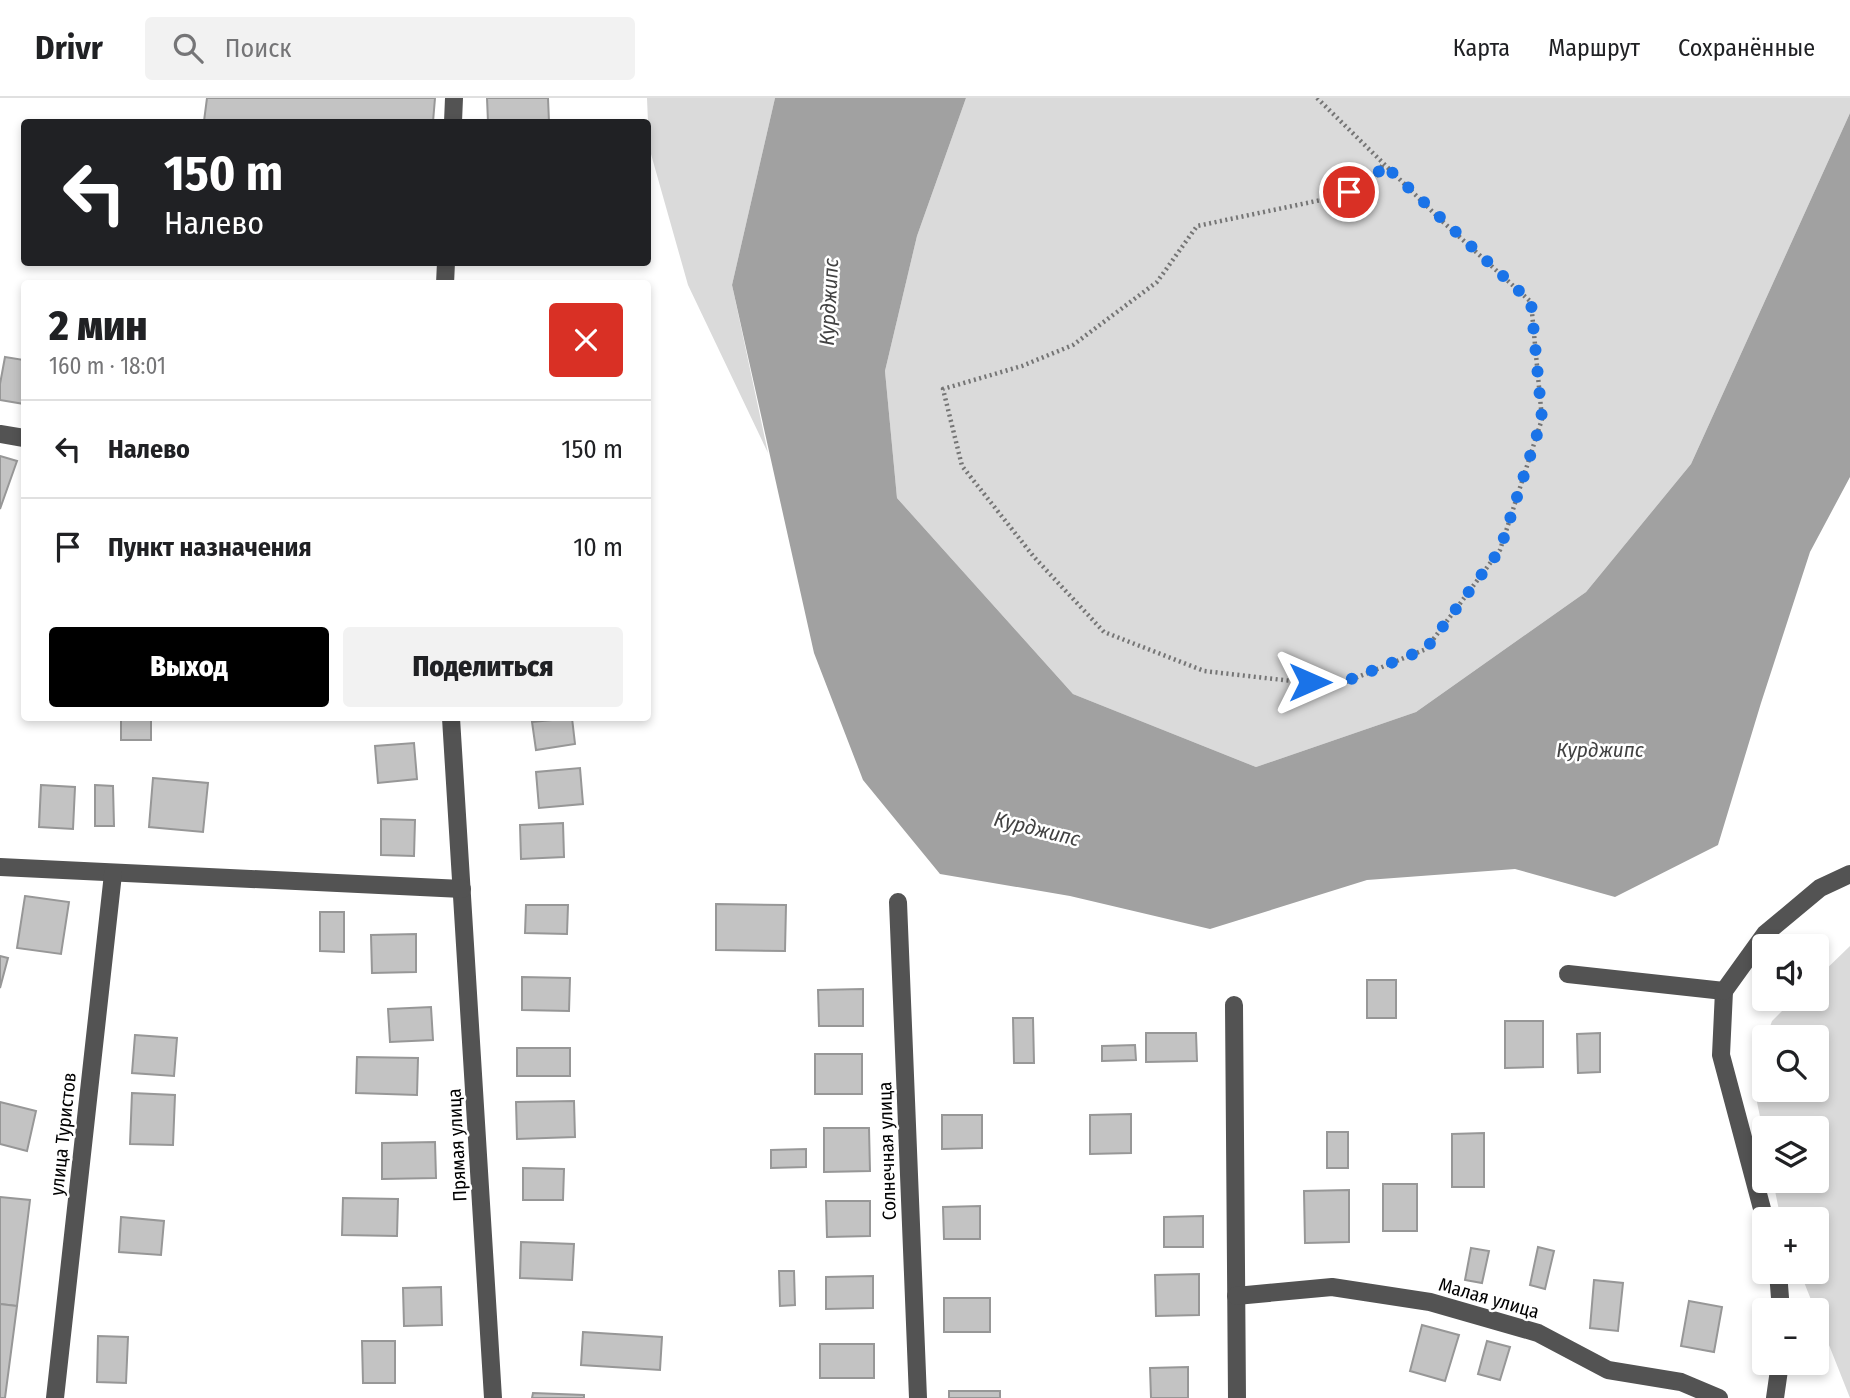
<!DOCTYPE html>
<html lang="ru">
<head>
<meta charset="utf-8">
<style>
	body { margin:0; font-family:"Fira Sans Condensed",sans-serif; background:#f2f2f2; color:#202124; height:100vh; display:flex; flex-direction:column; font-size:26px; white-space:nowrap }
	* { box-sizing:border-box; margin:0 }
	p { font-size:23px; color:#757577 }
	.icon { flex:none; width:38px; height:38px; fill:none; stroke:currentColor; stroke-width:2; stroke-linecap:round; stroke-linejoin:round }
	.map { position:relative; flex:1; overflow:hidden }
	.drawer { position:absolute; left:21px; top:182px; width:630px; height:441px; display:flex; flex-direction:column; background:#fff; border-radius:7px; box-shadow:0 4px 10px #0003 }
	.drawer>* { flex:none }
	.guide { position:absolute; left:21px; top:21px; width:630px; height:147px; border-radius:7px; box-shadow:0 4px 10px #0003; background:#202124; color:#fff; overflow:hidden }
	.buttons { position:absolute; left:1752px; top:836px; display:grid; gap:14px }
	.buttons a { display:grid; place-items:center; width:77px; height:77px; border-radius:7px; background:#fff; box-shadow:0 4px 10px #0003; font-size:35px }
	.pin { position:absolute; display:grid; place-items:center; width:60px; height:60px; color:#fff; margin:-30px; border:4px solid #fff; border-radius:50%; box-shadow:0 2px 7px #0007 }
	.me { position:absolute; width:77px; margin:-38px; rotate:90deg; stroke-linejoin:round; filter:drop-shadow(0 0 5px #0008) }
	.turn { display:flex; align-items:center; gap:24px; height:147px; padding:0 28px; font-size:32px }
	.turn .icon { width:91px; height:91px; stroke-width:2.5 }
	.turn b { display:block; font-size:49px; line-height:60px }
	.round { display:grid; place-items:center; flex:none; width:74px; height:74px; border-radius:7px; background:#f2f2f2 }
	.summary { display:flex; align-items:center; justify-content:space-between; height:119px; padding:0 28px }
	h1 { font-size:42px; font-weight:800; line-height:52px }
	.action { display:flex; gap:14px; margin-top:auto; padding:14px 28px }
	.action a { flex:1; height:80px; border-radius:7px; background:#000; color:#fff; font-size:28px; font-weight:800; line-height:80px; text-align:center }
	.action a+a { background:#f2f2f2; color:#202124 }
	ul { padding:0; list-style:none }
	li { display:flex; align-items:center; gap:21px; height:98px; padding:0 28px; border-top:2px solid #e0e0e0 }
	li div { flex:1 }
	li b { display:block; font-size:26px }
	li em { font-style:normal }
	header { display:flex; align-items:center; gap:42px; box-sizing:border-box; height:98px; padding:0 35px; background:#fff; border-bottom:2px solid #e0e0e0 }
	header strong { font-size:33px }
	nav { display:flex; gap:38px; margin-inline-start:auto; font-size:24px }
	.search { width:490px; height:63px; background:#f2f2f2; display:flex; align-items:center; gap:18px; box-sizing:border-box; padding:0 24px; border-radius:7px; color:#757577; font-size:26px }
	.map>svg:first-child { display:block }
</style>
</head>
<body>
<header>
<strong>Drivr</strong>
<div class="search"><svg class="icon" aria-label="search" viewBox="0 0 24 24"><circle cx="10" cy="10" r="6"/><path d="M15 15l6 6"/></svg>Поиск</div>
<nav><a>Карта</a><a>Маршрут</a><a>Сохранённые</a></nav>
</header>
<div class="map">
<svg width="1850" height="1300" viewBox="0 0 1850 1300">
	<rect width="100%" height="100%" fill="#fff"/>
	<g fill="#dadada">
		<path d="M 647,0 L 775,0 L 732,187 L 768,355 L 688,187 L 649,49 Z"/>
		<path d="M 966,0 L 1850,0 L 1850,15 L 1691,366 L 1586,494 L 1416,614 L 1256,669 L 1073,596 L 897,400 L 885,273 L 917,138 Z"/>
		<path d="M 1850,848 L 1850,1300 L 1800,1174 L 1816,1174 L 1816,1122 L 1781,1122 L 1773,1083 L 1816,1083 L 1816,1031 L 1764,1031 L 1764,1038 L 1752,980 L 1764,945 L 1764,992 L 1816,992 L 1816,940 L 1766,940 L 1772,923 L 1794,901 L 1816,901 L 1817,880 Z"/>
	</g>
	<path fill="#a1a1a1" d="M 775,0 L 966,0 L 917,138 L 885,273 L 897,400 L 1073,596 L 1256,669 L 1416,614 L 1586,494 L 1691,366 L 1850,15 L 1850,379 L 1810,454 L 1761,605 L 1718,747 L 1615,799 L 1515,771 L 1367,782 L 1210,831 L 1070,798 L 940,776 L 863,682 L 814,555 L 732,187 Z"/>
	<g fill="#c3c3c3" stroke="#979797" stroke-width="2">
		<path d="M 207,0 L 435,0 L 433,24 L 216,24 L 204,23 Z"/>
		<path d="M 487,0 L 548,0 L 549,24 L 488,24 Z"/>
		<path d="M 5,259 L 24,262 L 24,306 L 0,302 L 0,286 Z"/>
		<path d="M 0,358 L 17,363 L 0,411 Z"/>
		<rect x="121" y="620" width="30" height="22"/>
		<path d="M 572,620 L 575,646 L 536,652 L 532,624 Z"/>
		<path d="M 414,645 L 417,681 L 378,685 L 375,648 Z"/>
		<path d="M 580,670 L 583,706 L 539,710 L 536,674 Z"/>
		<path d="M 153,680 L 208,685 L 203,734 L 149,729 Z"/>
		<path d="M 41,687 L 75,689 L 73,731 L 39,729 Z"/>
		<path d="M 95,687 L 113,688 L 114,728 L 95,728 Z"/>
		<path d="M 381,721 L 415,722 L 414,758 L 381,757 Z"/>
		<path d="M 563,725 L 564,759 L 521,761 L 520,727 Z"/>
		<path d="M 25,798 L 69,804 L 61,856 L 17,850 Z"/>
		<path d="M 716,806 L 786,807 L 785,853 L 716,852 Z"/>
		<path d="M 526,807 L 568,807 L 567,836 L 525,835 Z"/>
		<path d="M 320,814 L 344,814 L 344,854 L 320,853 Z"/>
		<path d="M 416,836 L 416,874 L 372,875 L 371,837 Z"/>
		<path d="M 0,858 L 8,860 L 0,890 Z"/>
		<path d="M 522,879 L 570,880 L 569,913 L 522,912 Z"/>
		<rect x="1367" y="882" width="29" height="38"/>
		<path d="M 863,891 L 863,928 L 819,928 L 818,892 Z"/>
		<path d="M 431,909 L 433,942 L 390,944 L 388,911 Z"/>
		<path d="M 1013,920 L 1033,920 L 1034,965 L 1014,965 Z"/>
		<path d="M 1505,923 L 1543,923 L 1543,969 L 1505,970 Z"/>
		<path d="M 1146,935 L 1196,935 L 1197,963 L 1146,964 Z"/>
		<path d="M 1600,935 L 1600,974 L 1578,975 L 1577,936 Z"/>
		<path d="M 135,937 L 177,940 L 174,978 L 132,975 Z"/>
		<path d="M 1135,947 L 1136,962 L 1102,963 L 1102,948 Z"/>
		<rect x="517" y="950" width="53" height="28"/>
		<rect x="815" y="956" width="47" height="40"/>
		<path d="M 357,959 L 418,960 L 417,997 L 356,995 Z"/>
		<path d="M 132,995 L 175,997 L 173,1047 L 130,1046 Z"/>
		<path d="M 574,1003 L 575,1039 L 517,1041 L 516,1004 Z"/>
		<path d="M 0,1004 L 36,1013 L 27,1053 L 0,1046 Z"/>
		<path d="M 1131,1016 L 1131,1055 L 1090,1056 L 1090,1017 Z"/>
		<path d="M 942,1017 L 982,1017 L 982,1050 L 942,1051 Z"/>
		<path d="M 824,1030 L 869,1030 L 870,1073 L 824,1074 Z"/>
		<rect x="1327" y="1034" width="21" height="36"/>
		<path d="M 1484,1035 L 1484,1089 L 1452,1089 L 1452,1036 Z"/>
		<path d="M 435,1044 L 436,1080 L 382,1081 L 382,1045 Z"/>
		<path d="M 806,1051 L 806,1069 L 771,1070 L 771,1052 Z"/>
		<path d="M 523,1070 L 564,1071 L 563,1102 L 523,1102 Z"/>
		<rect x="1383" y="1086" width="34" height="47"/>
		<path d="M 1349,1092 L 1349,1144 L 1305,1145 L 1304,1093 Z"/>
		<path d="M 0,1099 L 30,1102 L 17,1208 L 0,1206 Z"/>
		<path d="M 343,1100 L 398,1101 L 397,1138 L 342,1137 Z"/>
		<path d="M 826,1103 L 870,1103 L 870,1138 L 827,1139 Z"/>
		<path d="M 980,1108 L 980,1141 L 944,1141 L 943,1109 Z"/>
		<path d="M 1203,1118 L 1203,1149 L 1164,1149 L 1164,1119 Z"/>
		<path d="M 121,1119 L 164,1123 L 161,1157 L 119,1154 Z"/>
		<path d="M 521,1144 L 574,1146 L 572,1182 L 520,1180 Z"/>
		<path d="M 1538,1149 L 1554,1153 L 1545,1191 L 1530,1187 Z"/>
		<path d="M 1471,1150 L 1489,1153 L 1482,1185 L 1465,1182 Z"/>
		<path d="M 779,1173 L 794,1173 L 795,1207 L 780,1208 Z"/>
		<path d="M 1199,1176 L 1199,1217 L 1156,1218 L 1155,1177 Z"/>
		<path d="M 873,1178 L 873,1210 L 826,1211 L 826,1179 Z"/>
		<path d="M 1594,1182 L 1623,1185 L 1618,1233 L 1590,1230 Z"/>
		<path d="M 441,1189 L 442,1227 L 404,1228 L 403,1190 Z"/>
		<rect x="944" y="1200" width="46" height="34"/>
		<path d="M 1689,1203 L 1722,1209 L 1714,1254 L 1681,1248 Z"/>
		<path d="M 0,1206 L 17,1208 L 5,1300 L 0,1300 Z"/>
		<path d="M 1422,1227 L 1459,1237 L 1445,1283 L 1410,1273 Z"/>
		<path d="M 583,1234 L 662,1239 L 660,1272 L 581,1267 Z"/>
		<path d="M 98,1238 L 128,1239 L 126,1285 L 97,1284 Z"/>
		<path d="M 362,1243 L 395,1243 L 395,1285 L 363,1285 Z"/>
		<path d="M 1487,1243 L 1510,1249 L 1500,1282 L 1478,1276 Z"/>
		<rect x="820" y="1246" width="54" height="34"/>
		<path d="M 1188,1269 L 1188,1300 L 1151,1300 L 1150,1270 Z"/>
		<rect x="949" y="1293" width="51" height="7"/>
		<path d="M 533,1295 L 584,1297 L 584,1300 L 532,1300 Z"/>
	</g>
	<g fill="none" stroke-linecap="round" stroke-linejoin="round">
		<path stroke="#757575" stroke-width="4.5" stroke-dasharray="2 3.5" stroke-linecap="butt" d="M 1317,0 L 1442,123 L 1531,204 L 1542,321 L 1500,452 L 1426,551 L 1336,588 L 1204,573 L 1104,534 L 1034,459 L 962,368 L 943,291 L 1022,268 L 1073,247 L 1157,184 L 1197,128 L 1326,101 L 1372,86 L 1383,66"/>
		<g stroke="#535353" stroke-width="18">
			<path d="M 453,24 L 454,0"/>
			<path d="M 445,186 L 446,164"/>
			<path d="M 0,336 L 24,340"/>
			<path d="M 451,620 L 493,1300"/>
			<path d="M 0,769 L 462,791"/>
			<path d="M 898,804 L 918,1300"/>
			<path d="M 1568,876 L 1724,893"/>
			<path d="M 1724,893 L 1721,957 L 1765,1122"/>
			<path d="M 1724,893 L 1765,836 L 1820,790 L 1850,776"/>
			<path d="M 1234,907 L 1237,1300"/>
			<path d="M 1778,1174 L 1781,1213"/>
			<path d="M 1236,1198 L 1332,1189 L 1430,1204 L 1538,1235 L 1608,1272 L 1681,1284 L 1719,1300"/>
			<path d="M 55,1300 L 113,776"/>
			<path d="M 1775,1300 L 1780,1265"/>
		</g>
	</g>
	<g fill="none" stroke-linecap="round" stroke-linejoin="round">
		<path stroke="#1a73e8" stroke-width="12" stroke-dasharray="0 21.6" d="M 1310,584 L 1336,587 L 1426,551 L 1500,452 L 1542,321 L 1531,204 L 1383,66 L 1372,86 L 1349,94"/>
	</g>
	<g text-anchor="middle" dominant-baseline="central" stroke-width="5" stroke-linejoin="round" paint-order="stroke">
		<g font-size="19" fill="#000" stroke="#fff">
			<text transform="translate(63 1036) rotate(-84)">улица Туристов</text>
			<text transform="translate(457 1047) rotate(-93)">Прямая улица</text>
			<text transform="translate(887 1053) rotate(-92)">Солнечная улица</text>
			<text transform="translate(1489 1200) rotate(16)">Малая улица</text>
		</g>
		<g font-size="21" font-style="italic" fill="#424242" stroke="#fff">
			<text transform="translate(829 204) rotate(-87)">Курджипс</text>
			<text x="1600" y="652">Курджипс</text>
			<text transform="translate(1037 731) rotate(14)">Курджипс</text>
		</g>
	</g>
</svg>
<div class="buttons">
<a><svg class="icon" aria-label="sound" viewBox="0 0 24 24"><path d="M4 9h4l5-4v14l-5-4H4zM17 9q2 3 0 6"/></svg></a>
<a><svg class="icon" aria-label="search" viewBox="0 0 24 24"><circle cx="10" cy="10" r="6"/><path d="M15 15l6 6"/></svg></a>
<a><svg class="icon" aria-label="layers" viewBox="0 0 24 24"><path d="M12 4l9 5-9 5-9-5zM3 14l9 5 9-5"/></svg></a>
<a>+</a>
<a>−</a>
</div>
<div class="pin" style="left:1349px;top:94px;background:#d93025"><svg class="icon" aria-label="arrive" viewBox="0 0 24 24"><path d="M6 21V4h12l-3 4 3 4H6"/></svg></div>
<svg class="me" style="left:1310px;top:584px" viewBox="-20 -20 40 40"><path d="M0-17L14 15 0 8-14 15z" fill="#1a73e8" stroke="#fff" stroke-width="4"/></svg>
<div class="guide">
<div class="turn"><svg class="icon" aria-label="left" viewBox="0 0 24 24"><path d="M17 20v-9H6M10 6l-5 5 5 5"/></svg><div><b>150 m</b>Налево</div></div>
</div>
<section class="drawer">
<div class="summary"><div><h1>2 мин</h1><p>160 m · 18:01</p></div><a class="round" style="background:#d93025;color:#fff"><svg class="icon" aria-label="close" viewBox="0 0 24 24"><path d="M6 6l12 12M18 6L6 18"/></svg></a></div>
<ul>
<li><svg class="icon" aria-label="left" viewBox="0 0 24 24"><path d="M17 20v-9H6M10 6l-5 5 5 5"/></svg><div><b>Налево</b></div><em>150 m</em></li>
<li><svg class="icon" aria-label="arrive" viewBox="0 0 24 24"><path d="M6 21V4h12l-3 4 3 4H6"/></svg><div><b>Пункт назначения</b></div><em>10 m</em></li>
</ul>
<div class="action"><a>Выход</a><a>Поделиться</a></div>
</section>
</div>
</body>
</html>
